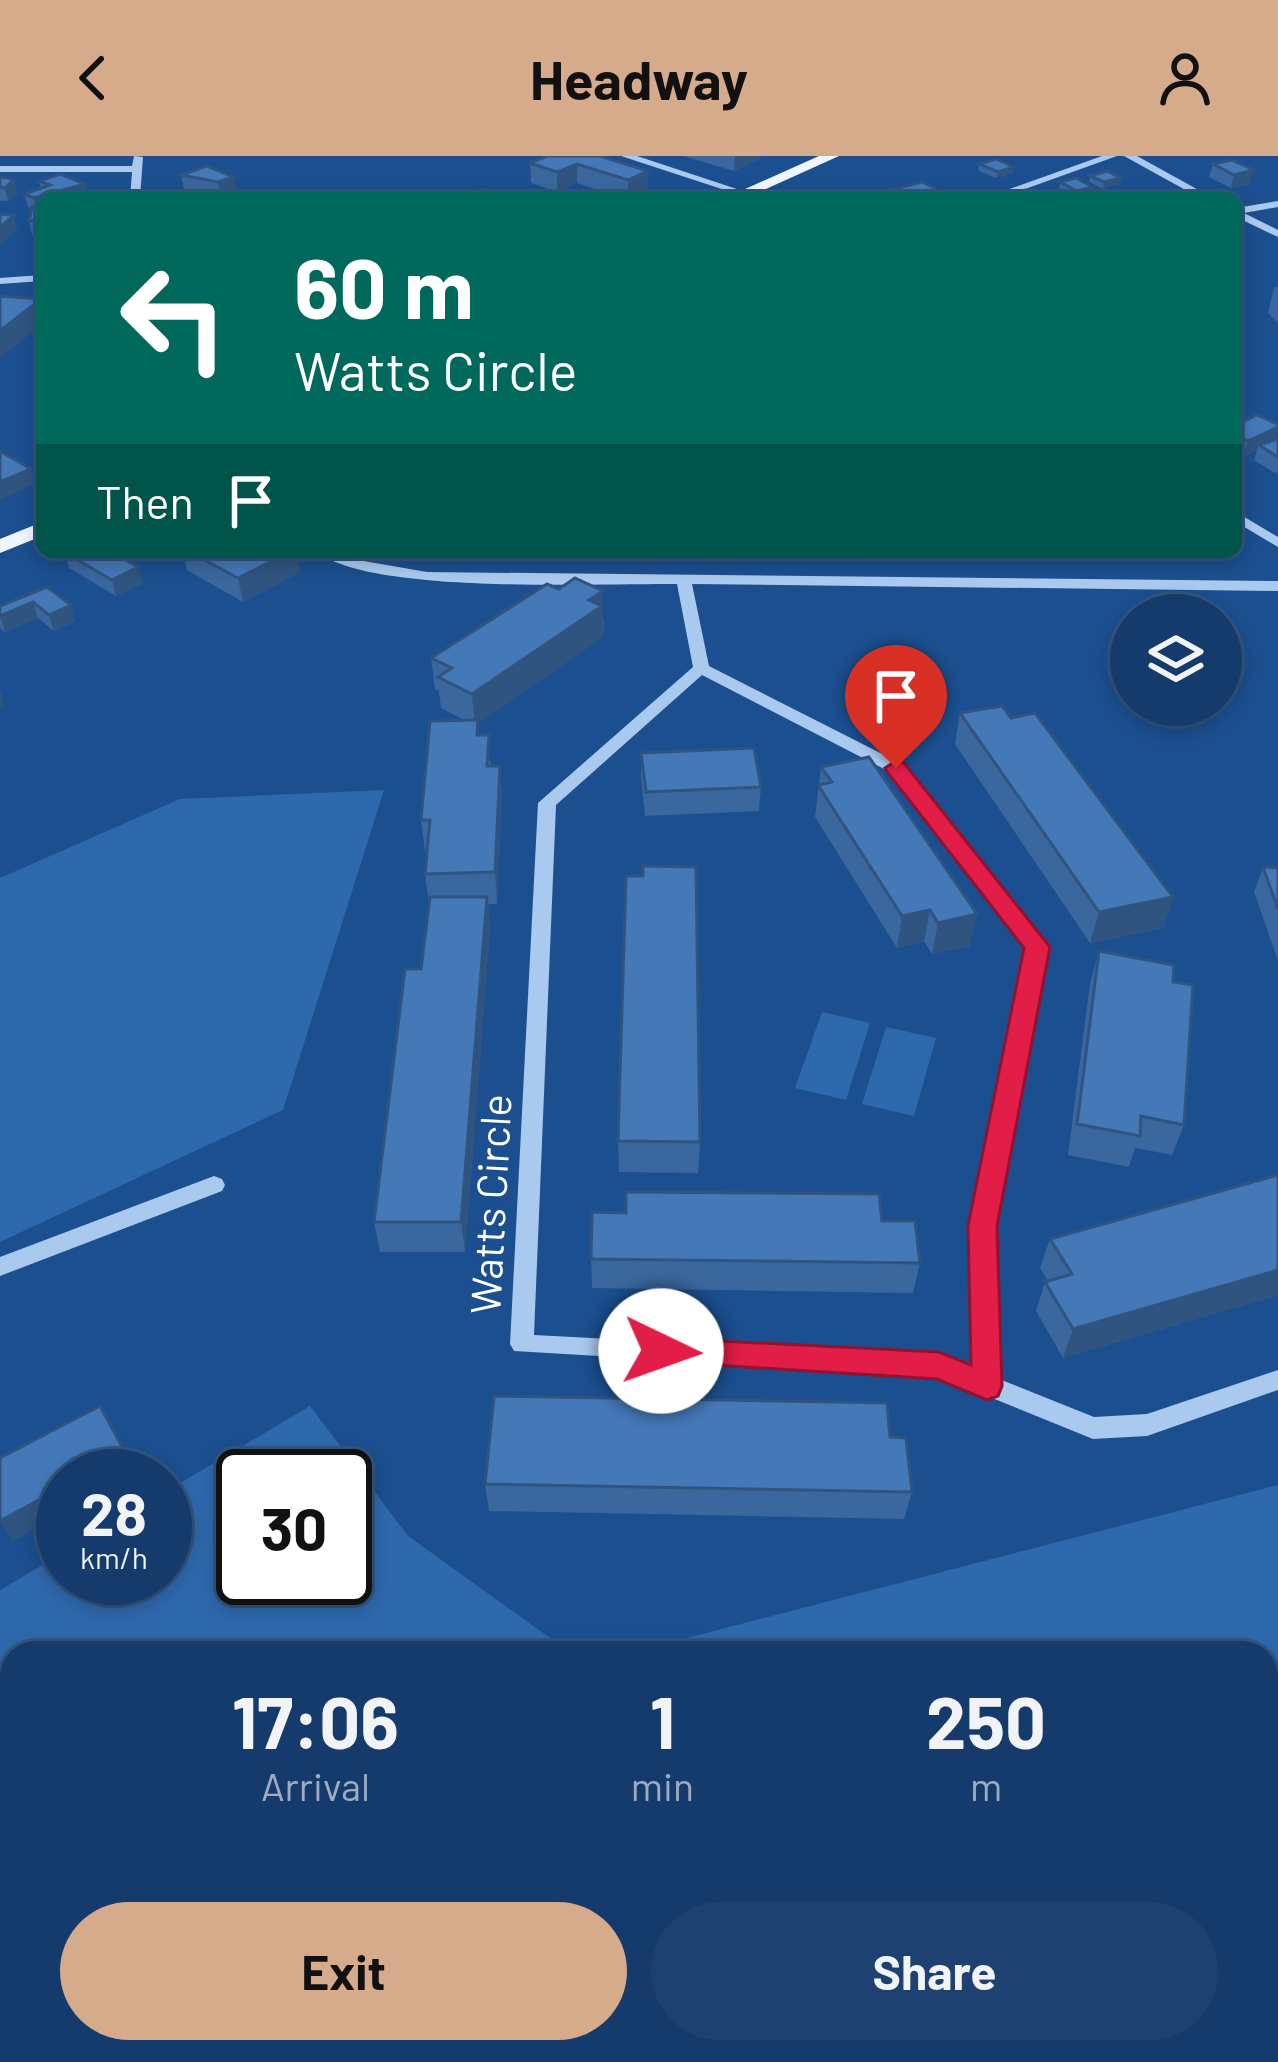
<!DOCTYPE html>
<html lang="en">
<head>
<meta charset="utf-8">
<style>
	body { margin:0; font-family:Barlow,sans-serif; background:#1d4271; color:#f1f3f6; height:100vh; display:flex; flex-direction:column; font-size:45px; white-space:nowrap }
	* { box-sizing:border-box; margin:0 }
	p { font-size:39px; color:#9dadc1 }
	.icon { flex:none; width:66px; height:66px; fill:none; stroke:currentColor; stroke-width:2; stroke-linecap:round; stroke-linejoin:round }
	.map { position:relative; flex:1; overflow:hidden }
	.sheet { position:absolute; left:0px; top:1485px; width:1278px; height:423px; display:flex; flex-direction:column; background:#143b6b; border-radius:36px 36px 0 0; box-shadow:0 6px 18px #0003,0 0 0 3px #33557e }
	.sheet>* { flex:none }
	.guide { position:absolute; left:36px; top:36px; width:1206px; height:366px; border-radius:18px; box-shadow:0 6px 18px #0003,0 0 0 3px #33557e; background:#00695c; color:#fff; overflow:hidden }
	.buttons { position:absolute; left:1110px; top:438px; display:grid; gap:24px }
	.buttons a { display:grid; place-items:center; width:132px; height:132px; border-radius:50%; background:#143b6b; box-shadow:0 6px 18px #0003,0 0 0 3px #33557e; font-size:60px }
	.speed { position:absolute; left:36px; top:1293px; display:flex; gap:24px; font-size:60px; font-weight:700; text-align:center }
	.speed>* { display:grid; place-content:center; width:156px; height:156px; border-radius:50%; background:#143b6b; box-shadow:0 6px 18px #0003,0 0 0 3px #33557e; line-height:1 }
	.speed small { font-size:30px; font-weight:400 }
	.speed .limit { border:6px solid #111; border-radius:18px; background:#fff; color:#111 }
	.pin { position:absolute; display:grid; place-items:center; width:102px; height:102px; color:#fff; margin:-123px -51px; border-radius:50% 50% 50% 0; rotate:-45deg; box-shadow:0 0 12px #0007 }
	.pin .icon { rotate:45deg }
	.me { position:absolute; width:132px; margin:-66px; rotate:93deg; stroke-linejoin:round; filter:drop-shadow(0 0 9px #0008) }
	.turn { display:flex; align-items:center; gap:42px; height:252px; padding:0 60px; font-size:54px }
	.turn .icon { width:156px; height:156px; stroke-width:2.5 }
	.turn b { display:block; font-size:84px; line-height:102px }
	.then { display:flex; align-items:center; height:114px; padding:0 60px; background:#0003; gap:24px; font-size:45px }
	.eta { display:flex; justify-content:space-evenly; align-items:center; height:204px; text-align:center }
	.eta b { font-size:72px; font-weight:700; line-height:84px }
	.cta { display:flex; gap:24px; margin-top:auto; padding:24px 60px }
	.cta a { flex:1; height:138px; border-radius:72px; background:#d6ab8b; color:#111; font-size:48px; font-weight:700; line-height:138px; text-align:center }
	.cta a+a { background:#1d4271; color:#f1f3f6 }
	header { display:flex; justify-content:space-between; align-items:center; height:156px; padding:0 60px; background:#d6ab8b; color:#111; font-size:54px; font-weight:700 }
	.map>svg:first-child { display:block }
</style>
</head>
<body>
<header><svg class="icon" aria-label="back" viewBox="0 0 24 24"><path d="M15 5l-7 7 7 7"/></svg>Headway<svg class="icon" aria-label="person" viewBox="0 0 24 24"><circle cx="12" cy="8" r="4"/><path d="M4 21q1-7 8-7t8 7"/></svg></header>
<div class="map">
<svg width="1278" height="1906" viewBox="0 0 1278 1906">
	<rect width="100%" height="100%" fill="#1b4f8f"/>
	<g fill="#2e69ad" fill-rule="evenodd">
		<path d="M 384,634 L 283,954 L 0,1086 L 0,722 L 180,643 Z"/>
		<path d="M 822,856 L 870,867 L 846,944 L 795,932 Z"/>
		<path d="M 886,871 L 936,882 L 914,960 L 862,948 Z"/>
		<path d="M 310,1250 L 408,1380 L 571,1497 L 12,1497 L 12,1896 L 1266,1896 L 1266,1497 L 629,1497 L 1278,1329 L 1278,1906 L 0,1906 L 0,1434 L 63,1397 L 63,1422 L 165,1422 L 165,1336 ZM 243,1320 L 345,1320 L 345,1422 L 243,1422 Z"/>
	</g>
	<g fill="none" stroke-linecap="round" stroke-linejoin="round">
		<g fill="#a9c9ee" fill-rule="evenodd">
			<path d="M 134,0 L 143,1 L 140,42 L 130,42 L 132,16 L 0,16 L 0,10 L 132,10 Z"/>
			<path d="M 621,0 L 637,0 L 749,37 L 740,39 Z"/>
			<path d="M 1102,0 L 1117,0 L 1000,42 L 987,41 Z"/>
			<path d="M 1124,0 L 1137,0 L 1213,42 L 1200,42 Z"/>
			<path d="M 1278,45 L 1278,51 L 1244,57 L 1278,74 L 1278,81 L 1236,61 L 1236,52 Z"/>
			<path d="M 42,119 L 42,125 L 0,128 L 0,122 Z"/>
			<path d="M 1236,356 L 1278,381 L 1278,391 L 1236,366 Z"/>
			<path d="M 317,396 L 336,396 L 352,403 L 427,416 L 1278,425 L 1278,435 L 692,428 L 709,510 L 902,608 L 1047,791 L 993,1070 L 999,1223 L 1094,1261 L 1147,1258 L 1278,1214 L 1278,1234 L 1147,1280 L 1093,1283 L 938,1220 L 514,1195 L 510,1188 L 538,647 L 693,511 L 677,428 C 598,427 374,439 317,396 ZM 702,519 L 890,616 L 1027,792 L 971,1070 L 975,1214 L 939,1200 L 534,1179 L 556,649 Z"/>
			<path d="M 214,1020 L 222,1023 L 225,1029 L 222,1035 L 0,1120 L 0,1101 Z"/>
		</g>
		<g fill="#f0f6ff" fill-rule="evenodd">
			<path d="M 819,0 L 839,0 L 746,42 L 725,42 Z"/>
			<path d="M 42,366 L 42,380 L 0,397 L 0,383 Z"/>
		</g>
	</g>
	<g fill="#3a679d">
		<path d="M 683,0 L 761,0 L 760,3 L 734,15 Z"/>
		<path d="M 605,2 L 648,15 L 648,35 L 632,42 L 621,42 L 577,27 L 557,36 L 531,27 L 530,7 Z"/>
		<path d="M 979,8 L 1013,17 L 996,22 L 979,15 Z"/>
		<path d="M 1213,8 L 1250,28 L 1231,32 L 1209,21 Z"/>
		<path d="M 207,10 L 237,34 L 221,40 L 184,33 L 181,19 Z"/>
		<path d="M 1090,20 L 1121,22 L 1120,28 L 1103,33 L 1089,26 Z"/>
		<path d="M 0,21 L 14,23 L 17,37 L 8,45 L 0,45 Z"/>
		<path d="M 39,25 L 85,28 L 88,42 L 42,42 L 42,78 L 32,79 L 29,65 L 32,53 L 28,51 L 24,38 L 41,32 Z"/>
		<path d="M 1060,26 L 1091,38 L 1076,41 L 1059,32 Z"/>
		<path d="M 1274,131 L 1278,131 L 1278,167 L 1268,157 Z"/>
		<path d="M 1278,268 L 1276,284 L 1278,283 L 1278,316 L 1275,317 L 1254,304 L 1257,294 L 1243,301 L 1236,297 L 1236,269 Z"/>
		<path d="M 64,396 L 143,427 L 116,440 L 69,412 Z"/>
		<path d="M 183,396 L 297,396 L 300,416 L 243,446 L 187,414 Z"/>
		<path d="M 477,396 L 506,396 L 506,399 L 477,398 Z"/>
		<path d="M 47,431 L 75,465 L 54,475 L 38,462 L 5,476 L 0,472 L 0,450 Z"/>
		<path d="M 604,465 L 603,481 L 478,567 L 479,579 L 492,610 L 500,610 L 502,641 L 497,748 L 488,748 L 490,772 L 465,1096 L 380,1096 L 374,1066 L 421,813 L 429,747 L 425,718 L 427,696 L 425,696 L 421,664 L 466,565 L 441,552 L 439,535 L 435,533 L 431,502 Z"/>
		<path d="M 960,557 L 1011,562 L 1173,741 L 1163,772 L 1090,787 L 955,588 Z"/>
		<path d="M 641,597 L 761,631 L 759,655 L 645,660 L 641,621 Z"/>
		<path d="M 821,611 L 970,790 L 932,798 L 924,785 L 897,792 L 815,661 Z"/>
		<path d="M 1263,711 L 1278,712 L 1278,805 L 1254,736 Z"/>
		<path d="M 1099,795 L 1173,826 L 1184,969 L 1172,999 L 1135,992 L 1129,1011 L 1068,999 L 1090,827 Z"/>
		<path d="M 618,985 L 700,986 L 698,1017 L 619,1016 Z"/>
		<path d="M 1278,1019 L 1278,1139 L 1063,1202 L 1036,1155 L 1045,1126 L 1048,1125 L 1040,1112 L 1050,1083 Z"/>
		<path d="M 626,1057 L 882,1065 L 920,1107 L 913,1137 L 592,1132 L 591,1103 Z"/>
		<path d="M 890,1281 L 912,1336 L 904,1363 L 489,1355 L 485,1328 Z"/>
	</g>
	<g fill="#305480">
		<path d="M 735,0 L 761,0 L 760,3 L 734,15 Z"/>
		<path d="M 577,8 L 577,27 L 557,36 L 557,16 Z"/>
		<path d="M 1014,11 L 1013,17 L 996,22 L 998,16 Z"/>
		<path d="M 1254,14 L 1250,28 L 1231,32 L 1234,19 Z"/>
		<path d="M 648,15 L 648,35 L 632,42 L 628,42 L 628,24 Z"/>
		<path d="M 234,21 L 237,34 L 221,40 L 218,26 Z"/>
		<path d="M 1121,22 L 1120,28 L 1103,33 L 1104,26 Z"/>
		<path d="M 14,23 L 17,37 L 8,45 L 5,32 Z"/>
		<path d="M 85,28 L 88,42 L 42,42 L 42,54 L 38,56 L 34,42 Z"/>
		<path d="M 1093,31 L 1091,38 L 1076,41 L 1077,35 Z"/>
		<path d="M 13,59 L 17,73 L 0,90 L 0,72 Z"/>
		<path d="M 41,143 L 42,168 L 0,202 L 0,175 Z"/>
		<path d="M 1278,271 L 1276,285 L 1259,289 L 1257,294 L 1243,301 L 1248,285 Z"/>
		<path d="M 31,313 L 35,328 L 0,344 L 0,326 Z"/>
		<path d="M 290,396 L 297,396 L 300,416 L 243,446 L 238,422 Z"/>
		<path d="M 138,411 L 143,427 L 116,440 L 112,424 Z"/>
		<path d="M 603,435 L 603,481 L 478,567 L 480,596 L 475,569 L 472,538 Z"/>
		<path d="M 33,446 L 38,462 L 5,476 L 0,460 Z"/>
		<path d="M 71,449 L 75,465 L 54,475 L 49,459 Z"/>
		<path d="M 0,534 L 5,549 L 0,553 Z"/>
		<path d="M 500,610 L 502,641 L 497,748 L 495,716 Z"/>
		<path d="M 487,741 L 490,772 L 465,1096 L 461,1066 Z"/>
		<path d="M 1173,741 L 1163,772 L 1090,787 L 1099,756 Z"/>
		<path d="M 930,754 L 924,785 L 897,792 L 902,760 Z"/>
		<path d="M 977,758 L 970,790 L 932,798 L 938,767 Z"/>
		<path d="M 1278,1114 L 1278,1139 L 1063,1202 L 1073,1173 Z"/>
		<path d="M 126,1298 L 136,1319 L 134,1320 L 84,1320 Z"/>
		<path d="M 63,1331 L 63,1358 L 13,1385 L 0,1365 Z"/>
	</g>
	<g fill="#4478b7" stroke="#305480" stroke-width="3">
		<path d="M 547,0 L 600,0 L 648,15 L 628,24 L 577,8 L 557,16 L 530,7 Z"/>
		<path d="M 996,3 L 1014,11 L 998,16 L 979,8 Z"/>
		<path d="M 1232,4 L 1254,14 L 1234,19 L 1213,8 Z"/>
		<path d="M 207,10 L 234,21 L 218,26 L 181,19 Z"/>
		<path d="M 1107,15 L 1121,22 L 1104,26 L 1090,20 Z"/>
		<path d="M 60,18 L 85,28 L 34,42 L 24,38 L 50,29 L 39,25 Z"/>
		<path d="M 0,21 L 14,23 L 5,32 L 0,31 Z"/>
		<path d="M 1076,22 L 1093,31 L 1077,35 L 1060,26 Z"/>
		<path d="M 922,26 L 955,42 L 899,42 L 886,35 Z"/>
		<path d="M 480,33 L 506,42 L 458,42 Z"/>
		<path d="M 1025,34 L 1041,42 L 996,42 Z"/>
		<path d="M 32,51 L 42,51 L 42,64 L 29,65 Z"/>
		<path d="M 0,58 L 13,59 L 0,72 Z"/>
		<path d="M 0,140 L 41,143 L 0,175 Z"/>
		<path d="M 1257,259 L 1278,268 L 1278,271 L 1248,285 L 1236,280 L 1236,269 Z"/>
		<path d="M 1278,283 L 1278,301 L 1259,289 Z"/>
		<path d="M 0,295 L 31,313 L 0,326 Z"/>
		<path d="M 64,396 L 112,396 L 138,411 L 112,424 Z"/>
		<path d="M 190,396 L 290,396 L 238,422 Z"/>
		<path d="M 575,422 L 603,435 L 589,444 L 602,450 L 472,538 L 438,521 L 452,512 L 431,502 L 547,428 L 559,433 Z"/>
		<path d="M 47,431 L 71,449 L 49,459 L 33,446 L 0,460 L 0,450 Z"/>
		<path d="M 1002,550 L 1011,562 L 1035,557 L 1173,741 L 1099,756 L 960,557 Z"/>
		<path d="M 478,564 L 477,579 L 489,579 L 487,610 L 500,610 L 495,716 L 425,718 L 430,664 L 421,664 L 430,565 Z"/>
		<path d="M 754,592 L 761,631 L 646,636 L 641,597 Z"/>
		<path d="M 869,601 L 977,758 L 938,767 L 930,754 L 902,760 L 818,629 L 832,626 L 821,611 Z"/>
		<path d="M 643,710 L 696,711 L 700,986 L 618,985 L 626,720 L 643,720 Z"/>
		<path d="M 1263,711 L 1278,712 L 1278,753 Z"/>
		<path d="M 430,741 L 487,741 L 461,1066 L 374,1066 L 405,813 L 421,813 Z"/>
		<path d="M 1099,795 L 1174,809 L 1173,826 L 1193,829 L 1184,969 L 1141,960 L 1140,980 L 1077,968 Z"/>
		<path d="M 1278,1019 L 1278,1114 L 1073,1173 L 1045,1126 L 1072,1118 L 1050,1083 Z"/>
		<path d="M 626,1036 L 879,1038 L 882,1065 L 915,1065 L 920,1107 L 591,1103 L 592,1056 L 626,1057 Z"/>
		<path d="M 494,1240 L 887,1247 L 890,1281 L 906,1282 L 912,1336 L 485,1328 Z"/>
		<path d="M 100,1250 L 126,1298 L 84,1320 L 63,1320 L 63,1331 L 0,1365 L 0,1302 Z"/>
	</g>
	<path fill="#e11d48" stroke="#92132f" stroke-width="3" d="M 896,605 L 904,607 L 1050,791 L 997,1070 L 1002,1230 L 998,1240 L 987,1244 L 937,1223 L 650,1205 L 645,1195 L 650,1186 L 661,1182 L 939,1196 L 971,1209 L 968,1070 L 1024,792 L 888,617 L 885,612 Z"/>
	<g text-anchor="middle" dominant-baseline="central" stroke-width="12" stroke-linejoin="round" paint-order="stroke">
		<g font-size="42" fill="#fff" stroke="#1b4f8f">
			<text transform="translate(489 1048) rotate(-87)">Watts Circle</text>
		</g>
	</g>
</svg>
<div class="buttons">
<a><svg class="icon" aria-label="layers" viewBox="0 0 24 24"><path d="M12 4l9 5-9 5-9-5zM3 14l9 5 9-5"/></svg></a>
</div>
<div class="speed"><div>28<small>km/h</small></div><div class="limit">30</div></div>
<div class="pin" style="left:896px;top:612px;background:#d93025"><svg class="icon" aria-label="arrive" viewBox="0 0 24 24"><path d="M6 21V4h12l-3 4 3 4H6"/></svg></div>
<svg class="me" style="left:661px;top:1195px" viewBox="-20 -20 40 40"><circle r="19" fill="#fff"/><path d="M0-13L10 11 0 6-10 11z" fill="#e11d48"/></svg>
<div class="guide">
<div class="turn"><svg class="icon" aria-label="left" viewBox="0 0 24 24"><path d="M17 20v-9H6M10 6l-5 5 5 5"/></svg><div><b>60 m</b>Watts Circle</div></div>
<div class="then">Then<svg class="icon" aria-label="arrive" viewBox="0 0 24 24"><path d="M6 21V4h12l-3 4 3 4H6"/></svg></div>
</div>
<section class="sheet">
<div class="eta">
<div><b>17:06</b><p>Arrival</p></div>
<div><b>1</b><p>min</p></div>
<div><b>250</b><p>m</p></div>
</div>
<div class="cta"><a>Exit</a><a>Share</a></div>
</section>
</div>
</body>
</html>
